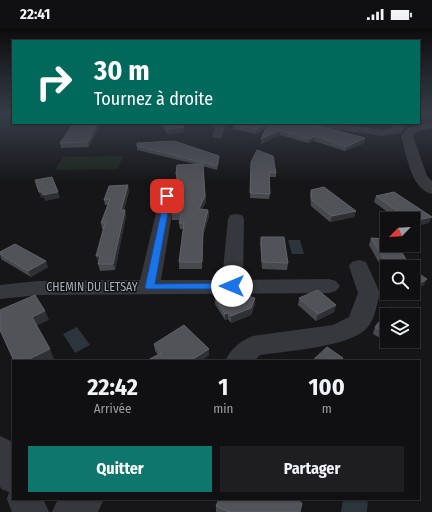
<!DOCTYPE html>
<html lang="fr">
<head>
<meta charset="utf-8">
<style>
	body { margin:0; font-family:"Fira Sans Condensed",sans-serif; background:#1e1e20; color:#f1f3f6; height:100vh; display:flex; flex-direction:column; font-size:15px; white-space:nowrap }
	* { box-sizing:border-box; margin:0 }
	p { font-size:13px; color:#9c9d9f }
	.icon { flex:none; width:22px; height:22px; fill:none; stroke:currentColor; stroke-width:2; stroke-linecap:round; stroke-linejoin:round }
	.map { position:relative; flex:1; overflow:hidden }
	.panel { position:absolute; left:12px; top:332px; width:408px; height:140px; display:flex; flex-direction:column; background:#101012; border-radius:0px; box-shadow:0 1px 3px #0004,0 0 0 1px #303032 }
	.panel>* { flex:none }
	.banner { position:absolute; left:12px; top:12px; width:408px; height:84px; border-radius:0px; box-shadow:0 1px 3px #0004,0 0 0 1px #303032; background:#00695c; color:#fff; overflow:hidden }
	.needle { width:26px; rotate:245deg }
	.fabs { position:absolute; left:380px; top:184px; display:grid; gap:8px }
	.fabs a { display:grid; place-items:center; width:40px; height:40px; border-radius:0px; background:#101012; box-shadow:0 1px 3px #0004,0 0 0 1px #303032; font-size:20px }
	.pin { position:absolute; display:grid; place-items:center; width:34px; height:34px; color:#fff; margin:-17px; border-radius:8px; box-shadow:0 2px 6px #0006 }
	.me { position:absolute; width:44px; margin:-22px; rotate:270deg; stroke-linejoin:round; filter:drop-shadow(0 0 3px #0008) }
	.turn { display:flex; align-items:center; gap:14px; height:84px; padding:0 16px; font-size:18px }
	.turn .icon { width:52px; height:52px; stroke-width:2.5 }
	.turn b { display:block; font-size:28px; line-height:34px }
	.eta { display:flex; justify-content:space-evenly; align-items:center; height:68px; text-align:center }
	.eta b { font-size:24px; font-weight:700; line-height:28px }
	.cta { display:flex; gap:8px; margin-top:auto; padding:8px 16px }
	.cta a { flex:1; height:46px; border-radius:0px; background:#0f766e; color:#fff; font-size:16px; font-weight:700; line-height:46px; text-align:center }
	.cta a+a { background:#1e1e20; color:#f1f3f6 }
	.status { display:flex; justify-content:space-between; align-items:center; height:28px; padding:0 20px; background:#101012; direction:ltr }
	.status svg { height:11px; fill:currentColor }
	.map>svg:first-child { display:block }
</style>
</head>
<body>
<div class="status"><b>22:41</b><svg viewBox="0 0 49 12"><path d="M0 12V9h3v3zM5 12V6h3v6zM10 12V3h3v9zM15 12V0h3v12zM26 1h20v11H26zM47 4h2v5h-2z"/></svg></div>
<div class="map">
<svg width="432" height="484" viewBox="0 0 432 484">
	<rect width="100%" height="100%" fill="#161618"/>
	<path fill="#1e261f" d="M 123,128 L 118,141 L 55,142 L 63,129 Z"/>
	<g fill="#2c353c">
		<path d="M 288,212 L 300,212 L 304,226 L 292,226 Z"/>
		<path d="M 77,299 L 90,317 L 75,325 L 63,306 Z"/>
		<path d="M 343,471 L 368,471 L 367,484 L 341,484 Z"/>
	</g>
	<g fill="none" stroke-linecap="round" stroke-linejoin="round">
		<g fill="#37383d" fill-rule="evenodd">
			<path d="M 432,94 L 432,100 L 416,104 L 413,108 L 427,148 L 432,153 L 432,166 C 410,161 407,126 401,108 L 408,100 Z"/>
			<path d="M 216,95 L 226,95 L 222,110 L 214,110 L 212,108 Z"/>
			<path d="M 309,95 L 336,95 L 382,102 L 393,100 L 389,95 L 402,95 L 405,98 L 401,105 L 382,108 L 314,98 Z"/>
			<path d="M 170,152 L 175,153 L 177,156 L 161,252 L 222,252 L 228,191 L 230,187 L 236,186 L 242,187 L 244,191 L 243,252 L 329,251 L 336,253 L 340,258 L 336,263 L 329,265 L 38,267 L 0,271 L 0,257 L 38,253 L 140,252 L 163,156 L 165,153 Z"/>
			<path d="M 359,232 L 366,234 L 380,265 C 377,275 375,292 367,300 C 350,319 286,323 260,327 L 254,333 L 225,333 C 231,321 241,312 253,308 L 333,297 L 349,289 L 358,265 L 349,238 L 352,234 Z"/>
			<path d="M 0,408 L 11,413 L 13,416 L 13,471 L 43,471 L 49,484 L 12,484 L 7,471 L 9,464 L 1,461 L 0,458 Z"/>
			<path d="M 58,471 L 104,471 L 98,484 L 52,484 Z"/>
		</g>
	</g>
	<g fill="#47494d">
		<path d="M 74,95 L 101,95 L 89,119 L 61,120 L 60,115 Z"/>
		<path d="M 160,95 L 180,95 L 184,104 L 168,106 Z"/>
		<path d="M 233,95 L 311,95 L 311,96 L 365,110 L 364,115 L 345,123 L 314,113 L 308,115 L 280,107 L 261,116 L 261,111 L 265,101 L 256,106 L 233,101 L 233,97 L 234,96 L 233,96 Z"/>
		<path d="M 137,118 L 219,128 L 219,132 L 217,142 L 203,138 L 206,174 L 202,181 L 208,182 L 209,188 L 203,208 L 202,241 L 179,241 L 179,234 L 183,201 L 180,201 L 179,195 L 180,192 L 172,192 L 172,186 L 177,155 L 176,152 L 176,146 L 195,136 L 137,122 Z"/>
		<path d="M 251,134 L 276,145 L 276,149 L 269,149 L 270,166 L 269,171 L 250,170 Z"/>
		<path d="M 311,162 L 356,183 L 354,189 L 330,194 L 311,178 L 310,167 Z"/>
		<path d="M 129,163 L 124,182 L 125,182 L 126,188 L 115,242 L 100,243 L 98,236 L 99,235 L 98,235 L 103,201 L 102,201 L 101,195 L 108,177 L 105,177 L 104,172 Z"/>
		<path d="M 376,168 L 429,195 L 413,191 L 397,191 L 374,174 Z"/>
		<path d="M 261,209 L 288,235 L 287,242 L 262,241 L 260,215 Z"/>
		<path d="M 371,210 L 387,211 L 387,265 L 412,265 L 407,268 L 387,266 L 382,242 L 382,240 L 369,217 Z"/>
		<path d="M 0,224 L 48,239 L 31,249 L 1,231 Z"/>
		<path d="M 234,268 L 255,276 L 251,287 L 231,295 L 228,291 L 225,292 L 215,276 L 215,270 Z"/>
		<path d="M 299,270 L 336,277 L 334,284 L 316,293 L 298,277 Z"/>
		<path d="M 387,287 L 387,313 L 398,313 L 395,318 L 373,306 L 375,299 Z"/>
		<path d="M 154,316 L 209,327 L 201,333 L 148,333 L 148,332 L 158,327 L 155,323 Z"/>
		<path d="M 216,478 L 300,484 L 216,484 Z"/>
	</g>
	<g fill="#2f3033">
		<path d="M 98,95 L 101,95 L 89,119 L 88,114 Z"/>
		<path d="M 268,96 L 267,100 L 256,106 L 257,101 Z"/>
		<path d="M 184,99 L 184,104 L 168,106 L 167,101 Z"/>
		<path d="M 280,102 L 280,107 L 261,116 L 261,111 Z"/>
		<path d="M 315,108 L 314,113 L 308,115 L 309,111 Z"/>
		<path d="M 365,110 L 364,115 L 345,123 L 346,119 Z"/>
		<path d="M 219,128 L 219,132 L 217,142 L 217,138 Z"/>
		<path d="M 128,157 L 129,163 L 122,188 L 121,182 Z"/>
		<path d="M 39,164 L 42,164 L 43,170 L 41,170 Z"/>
		<path d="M 58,164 L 60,170 L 45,173 L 43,167 Z"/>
		<path d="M 205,168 L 206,174 L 199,187 L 199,181 Z"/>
		<path d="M 125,182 L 126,188 L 115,242 L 113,236 Z"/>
		<path d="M 208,182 L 209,188 L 203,208 L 202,241 L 203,202 Z"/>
		<path d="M 356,183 L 354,189 L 330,194 L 332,188 Z"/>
		<path d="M 432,189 L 429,195 L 413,199 L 413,193 Z"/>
		<path d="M 96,228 L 100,228 L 102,234 L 98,235 Z"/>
		<path d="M 46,233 L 48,239 L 31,249 L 28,243 Z"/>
		<path d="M 427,251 L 424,257 L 413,264 L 413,260 Z"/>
		<path d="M 408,265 L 412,265 L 407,268 Z"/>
		<path d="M 255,270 L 255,276 L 251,287 L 231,295 L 231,288 Z"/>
		<path d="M 336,277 L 334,284 L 316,293 L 318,286 Z"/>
		<path d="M 45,283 L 49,292 L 36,298 L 32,289 Z"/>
		<path d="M 228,285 L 228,291 L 225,292 L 225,286 Z"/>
		<path d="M 50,321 L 54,331 L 49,333 L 25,333 Z"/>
		<path d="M 209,321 L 209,327 L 201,333 L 190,333 Z"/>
	</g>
	<g fill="#525359" stroke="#5f6168">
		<path d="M 74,95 L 98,95 L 88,114 L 60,115 Z"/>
		<path d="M 163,95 L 180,95 L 184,99 L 167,101 Z"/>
		<path d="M 235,95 L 308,95 L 365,110 L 346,119 L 315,108 L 309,111 L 280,102 L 261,111 L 268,96 L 257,101 L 233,97 Z"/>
		<path d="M 174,113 L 219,128 L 217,138 L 137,118 L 137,115 Z"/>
		<path d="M 257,122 L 273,128 L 276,145 L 269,144 L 270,166 L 250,165 L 251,134 Z"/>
		<path d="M 203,136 L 205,168 L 199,181 L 208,182 L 203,202 L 202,234 L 179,234 L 184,195 L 179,195 L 182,186 L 172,186 L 178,151 L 176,146 L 177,137 Z"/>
		<path d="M 52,149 L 58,164 L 43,167 L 42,164 L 39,164 L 35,152 Z"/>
		<path d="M 128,157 L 121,182 L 125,182 L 113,236 L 98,236 L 100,228 L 96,228 L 105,195 L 101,195 L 110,171 L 104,172 L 109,158 Z"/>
		<path d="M 324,159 L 356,183 L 332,188 L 312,172 L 311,162 Z"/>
		<path d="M 394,164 L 432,189 L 413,193 L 413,191 L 408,191 L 376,168 Z"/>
		<path d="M 261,209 L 284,209 L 288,235 L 262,234 Z"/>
		<path d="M 371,210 L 387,211 L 387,217 L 398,217 L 410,239 L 387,239 L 387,249 L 384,236 L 386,234 Z"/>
		<path d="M 15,216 L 46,233 L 28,243 L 0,226 L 0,224 Z"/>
		<path d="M 413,242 L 427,251 L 413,260 Z"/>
		<path d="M 318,262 L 336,277 L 318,286 L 299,270 Z"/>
		<path d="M 231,264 L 234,268 L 240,266 L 255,270 L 251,280 L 231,288 L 228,285 L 225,286 L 215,270 Z"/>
		<path d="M 35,267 L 45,283 L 32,289 L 50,321 L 25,333 L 14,333 L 0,302 L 0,282 Z"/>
		<path d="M 391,279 L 407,287 L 387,287 L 387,306 L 375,299 Z"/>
		<path d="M 413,290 L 419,292 L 413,301 Z"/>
		<path d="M 184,297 L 209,321 L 190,333 L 149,333 L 148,332 L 161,325 L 154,316 Z"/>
		<path d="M 327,319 L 343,330 L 340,333 L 312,333 Z"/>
		<path d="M 219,471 L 295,471 L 302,475 L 300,484 L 229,484 L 216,478 Z"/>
	</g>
	<linearGradient id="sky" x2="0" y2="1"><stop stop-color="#0c0c0d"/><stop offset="0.56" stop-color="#363c48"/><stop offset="1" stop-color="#363c48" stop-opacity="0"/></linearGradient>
	<rect width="432" height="154" fill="url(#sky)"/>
	<path fill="#1a73e8" stroke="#114b97" d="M 165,166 L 171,168 L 155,256 L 232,255 L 237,258 L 236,261 L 146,261 L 145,259 Z"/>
	<g text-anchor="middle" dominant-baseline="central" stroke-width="3" stroke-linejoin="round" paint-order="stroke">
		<g font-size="12" fill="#a8adb8" stroke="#111113">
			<text x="92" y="259">CHEMIN DU LETSAY</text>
		</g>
	</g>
</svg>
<div class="fabs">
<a><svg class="needle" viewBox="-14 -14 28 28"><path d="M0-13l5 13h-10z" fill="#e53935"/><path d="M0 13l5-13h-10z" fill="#9c9d9f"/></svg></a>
<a><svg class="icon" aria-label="search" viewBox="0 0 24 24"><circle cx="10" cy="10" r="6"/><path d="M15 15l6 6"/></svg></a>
<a><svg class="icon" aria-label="layers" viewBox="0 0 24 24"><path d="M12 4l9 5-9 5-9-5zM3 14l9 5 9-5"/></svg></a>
</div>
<div class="pin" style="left:167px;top:168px;background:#d93025"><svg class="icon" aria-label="arrive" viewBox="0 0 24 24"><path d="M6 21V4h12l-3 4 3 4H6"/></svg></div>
<svg class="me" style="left:232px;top:258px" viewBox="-20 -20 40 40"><circle r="19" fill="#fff"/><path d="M0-13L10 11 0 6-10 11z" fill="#1a73e8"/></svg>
<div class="banner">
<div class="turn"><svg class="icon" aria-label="right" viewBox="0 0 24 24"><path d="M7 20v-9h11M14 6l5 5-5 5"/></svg><div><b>30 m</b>Tournez à droite</div></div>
</div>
<section class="panel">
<div class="eta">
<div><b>22:42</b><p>Arrivée</p></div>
<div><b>1</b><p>min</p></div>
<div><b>100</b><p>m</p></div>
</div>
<div class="cta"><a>Quitter</a><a>Partager</a></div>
</section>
</div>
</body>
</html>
